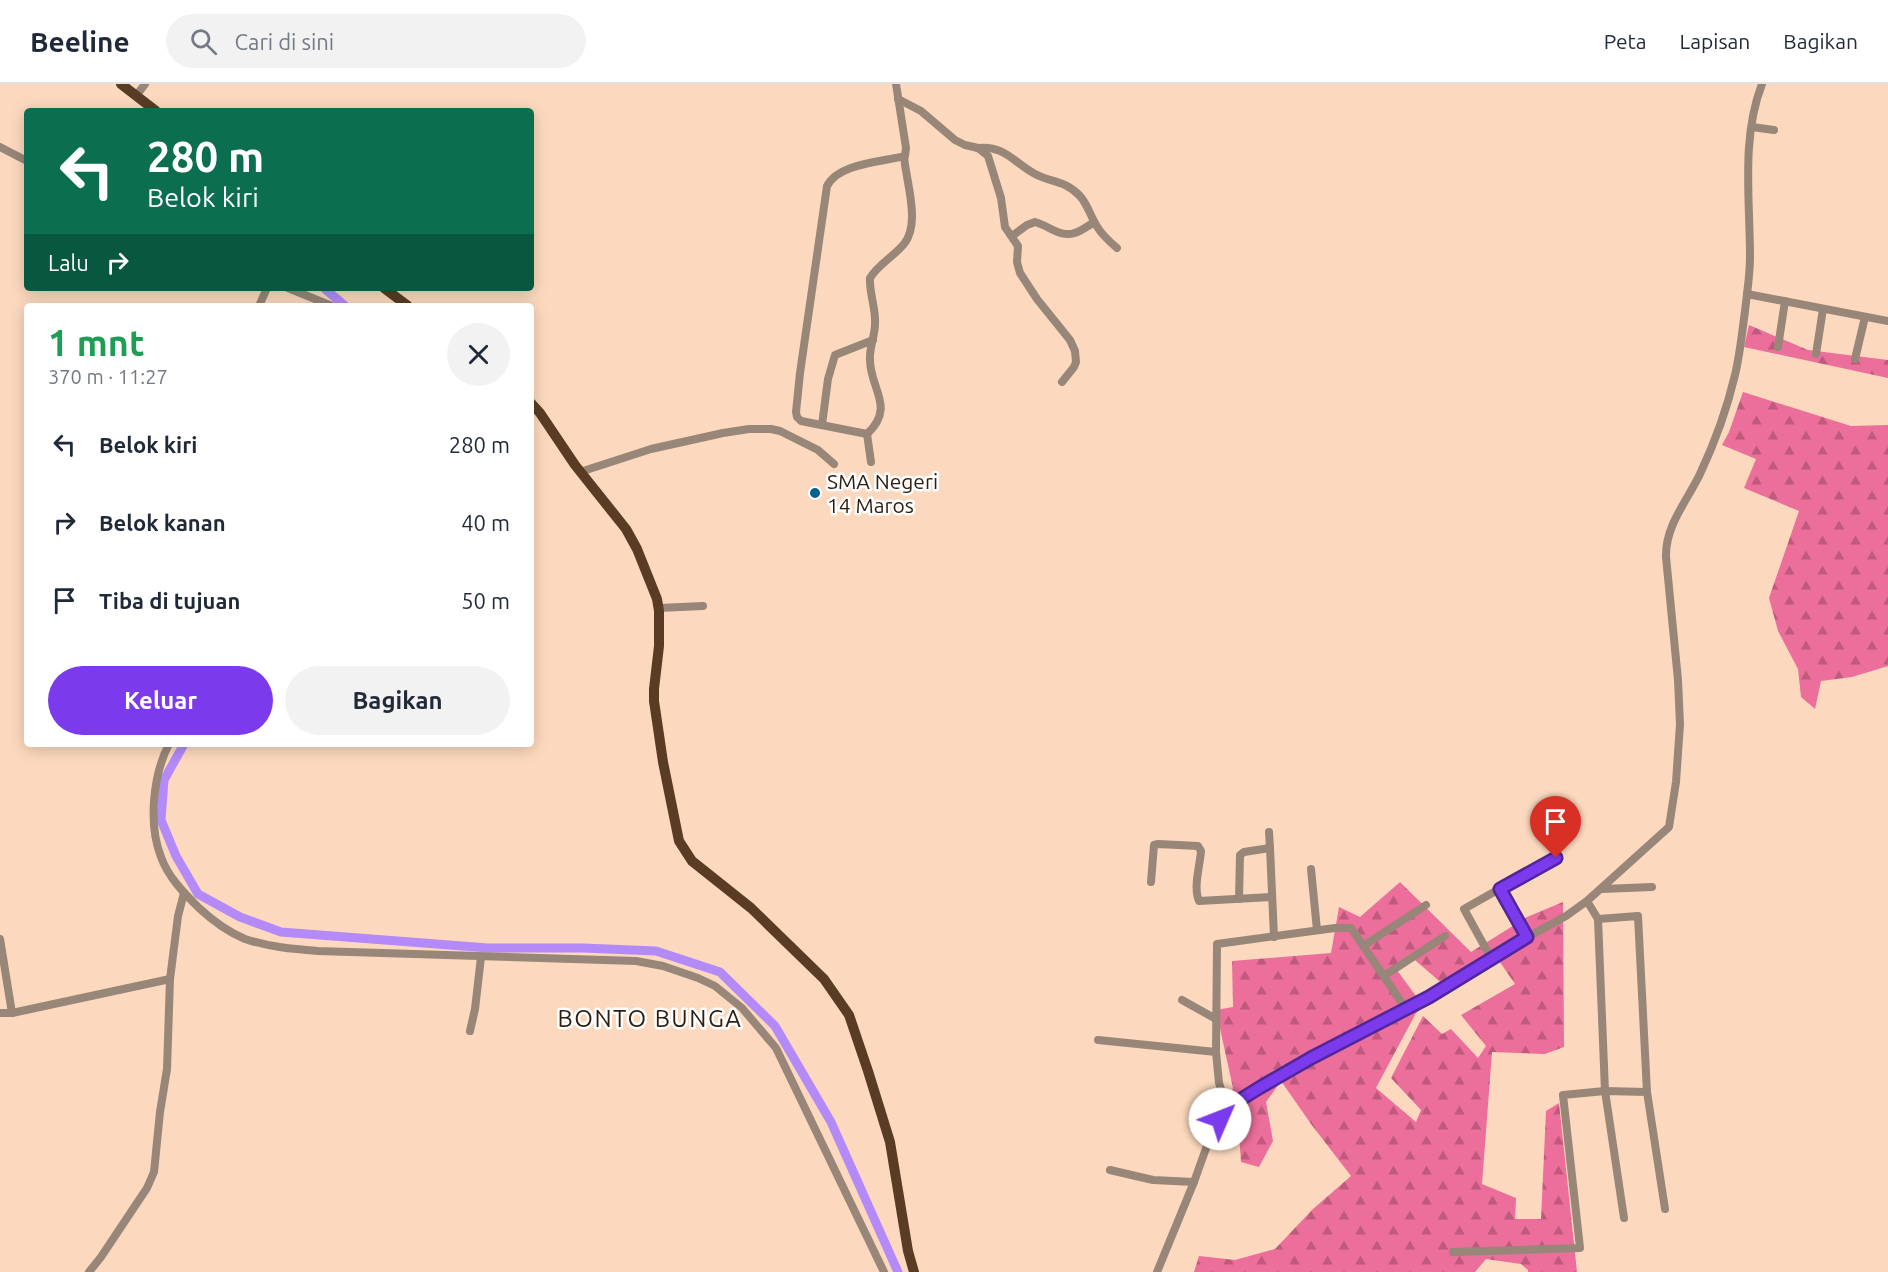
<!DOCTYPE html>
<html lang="id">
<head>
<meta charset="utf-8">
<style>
	body { margin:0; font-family:Ubuntu,sans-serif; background:#f2f2f3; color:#1f2937; height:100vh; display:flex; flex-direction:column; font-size:22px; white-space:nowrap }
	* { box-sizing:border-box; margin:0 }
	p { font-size:20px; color:#747a83 }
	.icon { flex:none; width:33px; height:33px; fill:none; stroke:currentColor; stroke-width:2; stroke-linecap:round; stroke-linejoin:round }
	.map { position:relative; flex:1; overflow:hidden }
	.side { position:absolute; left:24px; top:219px; width:510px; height:444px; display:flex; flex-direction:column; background:#fff; border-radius:6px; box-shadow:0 3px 15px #0003 }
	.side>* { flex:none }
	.hud { position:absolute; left:24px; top:24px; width:510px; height:183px; border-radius:6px; box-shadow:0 3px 15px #0003; background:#0b6e4f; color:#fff; overflow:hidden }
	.pin { position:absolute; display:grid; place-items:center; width:51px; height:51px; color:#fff; margin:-62px -26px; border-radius:50% 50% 50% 0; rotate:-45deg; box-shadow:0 0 6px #0007 }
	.pin .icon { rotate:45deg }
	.me { position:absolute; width:66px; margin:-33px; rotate:46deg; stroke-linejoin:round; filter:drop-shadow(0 0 4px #0008) }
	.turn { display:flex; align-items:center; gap:21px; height:126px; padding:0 24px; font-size:27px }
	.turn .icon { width:78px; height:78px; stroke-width:2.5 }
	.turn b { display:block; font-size:42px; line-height:51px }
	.then { display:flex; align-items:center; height:57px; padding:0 24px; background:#0003; gap:12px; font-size:22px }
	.round { display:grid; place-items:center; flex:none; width:63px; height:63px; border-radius:32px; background:#f2f2f3 }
	.overview { display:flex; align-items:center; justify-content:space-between; height:102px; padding:0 24px }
	h1 { font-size:36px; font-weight:700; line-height:45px; color:#1e9e55 }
	.action { display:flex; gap:12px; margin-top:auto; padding:12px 24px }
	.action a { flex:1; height:69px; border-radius:36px; background:#7c3aed; color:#fff; font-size:24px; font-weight:700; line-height:69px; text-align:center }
	.action a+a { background:#f2f2f3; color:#1f2937 }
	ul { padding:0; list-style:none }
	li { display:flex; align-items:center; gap:18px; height:78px; padding:0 24px }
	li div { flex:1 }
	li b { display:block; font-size:22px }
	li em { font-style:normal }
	header { display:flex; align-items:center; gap:36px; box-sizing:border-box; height:84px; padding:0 30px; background:#fff; border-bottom:2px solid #e0e1e3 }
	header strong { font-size:28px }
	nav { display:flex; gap:33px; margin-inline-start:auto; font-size:21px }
	.search { width:420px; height:54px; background:#f2f2f3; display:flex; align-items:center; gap:15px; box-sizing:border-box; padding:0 21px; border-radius:33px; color:#747a83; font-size:22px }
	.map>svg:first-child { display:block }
</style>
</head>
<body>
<header>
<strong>Beeline</strong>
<div class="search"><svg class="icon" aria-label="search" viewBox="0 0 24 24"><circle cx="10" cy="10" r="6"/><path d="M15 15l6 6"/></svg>Cari di sini</div>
<nav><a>Peta</a><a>Lapisan</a><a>Bagikan</a></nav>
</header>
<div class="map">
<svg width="1888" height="1188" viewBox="0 0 1888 1188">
	<defs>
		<pattern id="forest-firs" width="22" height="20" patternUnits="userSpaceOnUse" patternTransform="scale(1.5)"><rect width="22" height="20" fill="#eb6e9b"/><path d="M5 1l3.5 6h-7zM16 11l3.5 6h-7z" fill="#bf5a7d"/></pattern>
	</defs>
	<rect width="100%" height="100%" fill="#fcd9be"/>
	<g fill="url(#forest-firs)" fill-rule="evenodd">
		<path d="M 1749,241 L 1808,266 L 1888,276 L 1888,294 L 1744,263 Z"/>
		<path d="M 1743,308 L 1851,342 L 1888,341 L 1888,582 L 1852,593 L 1821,597 L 1815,625 L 1801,613 L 1798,585 L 1778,547 L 1769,514 L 1799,427 L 1744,404 L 1756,375 L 1722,361 L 1729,348 Z"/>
		<path d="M 1400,798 L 1471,868 L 1527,833 L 1563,818 L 1564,963 L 1545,970 L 1492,968 L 1482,1100 L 1516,1114 L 1515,1135 L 1541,1135 L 1546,1027 L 1559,1019 L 1577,1188 L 1528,1188 L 1528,1186 L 1521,1180 L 1486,1175 L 1475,1188 L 1194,1188 L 1199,1172 L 1235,1176 L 1275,1165 L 1313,1125 L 1351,1092 L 1311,1040 L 1281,997 L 1266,1018 L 1273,1057 L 1259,1083 L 1241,1078 L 1239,1048 L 1219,1038 L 1233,1004 L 1216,926 L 1233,923 L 1232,877 L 1331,869 L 1339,823 L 1360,833 ZM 1409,871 L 1445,902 L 1495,871 L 1515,900 L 1461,931 L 1486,962 L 1478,974 L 1451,945 L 1442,950 L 1423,932 L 1391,994 L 1421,1026 L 1416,1038 L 1376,1004 L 1416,929 L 1424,923 L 1394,882 Z"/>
	</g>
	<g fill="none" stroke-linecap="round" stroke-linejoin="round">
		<g stroke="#b38af8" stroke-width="9">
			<path d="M 324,204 L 345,222"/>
			<path d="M 184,660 L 164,696 L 161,736 L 176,772 L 198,810 L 240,833 L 281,848 L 488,864 L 583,864 L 656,867 L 720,888 L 775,942 L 831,1038 L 898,1188"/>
		</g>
		<g stroke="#988678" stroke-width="8">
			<path d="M 136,12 L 145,0"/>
			<path d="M 898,15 L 921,27 L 955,56 L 965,61 L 978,64 L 988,72 L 1001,114 L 1005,143 L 1018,162 L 1017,178 L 1020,189 L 1037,215 L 1070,256 L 1075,267 L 1076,278 L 1074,283 L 1062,298"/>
			<path d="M 1752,43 L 1774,46"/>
			<path d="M 0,63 L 27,77"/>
			<path d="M 978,64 C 1005,61 1014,79 1035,90 C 1052,99 1065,96 1080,112 C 1088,121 1091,134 1098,144 C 1103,152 1110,158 1117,164"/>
			<path d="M 1012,152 L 1027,141 L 1035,138 C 1042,140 1047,143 1053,146 C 1071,155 1079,148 1094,138"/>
			<path d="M 288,204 L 332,222"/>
			<path d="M 1747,210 L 1888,237"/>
			<path d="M 259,222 L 267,204"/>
			<path d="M 1778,263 L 1785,217"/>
			<path d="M 1816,270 L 1823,225"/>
			<path d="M 1855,275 L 1865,233"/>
			<path d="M 822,341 L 828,295 L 835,271 L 873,256"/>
			<path d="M 867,350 C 896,323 870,305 870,276 C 869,264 875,252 875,240 C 876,224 869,209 870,194 C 878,181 894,172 904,160 C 921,139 906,98 904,72"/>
			<path d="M 871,378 L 867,350 L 801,337 L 797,333 L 796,328 L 800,289 L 827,102 C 839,79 882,78 905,72 L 906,64 L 896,0"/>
			<path d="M 580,388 L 651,365 L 723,349 L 749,345 L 771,345 L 780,347 L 818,366 L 834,380"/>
			<path d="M 659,524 L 703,522"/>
			<path d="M 169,660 C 153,691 148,740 161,773 C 168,793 184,809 199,824 C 212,836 228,848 245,855 C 269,863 293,865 318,867 L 636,877 L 663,882 L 698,894 L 715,902 L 742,924 L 776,964 L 884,1188"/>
			<path d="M 1269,748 L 1270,764"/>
			<path d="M 1311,785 L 1317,846"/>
			<path d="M 1151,798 L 1154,761 L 1158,760 L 1198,762 L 1201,767 C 1200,781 1193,804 1199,817 L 1271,813"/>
			<path d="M 1500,805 L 1527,853"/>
			<path d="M 1602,805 L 1652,803"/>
			<path d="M 1239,815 L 1240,771 L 1244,768 L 1270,764 L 1274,853"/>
			<path d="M 1587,817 L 1598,835 L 1605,1007 L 1624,1134"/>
			<path d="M 1598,835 L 1638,832 L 1647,1008 L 1665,1125"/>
			<path d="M 0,855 L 12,929"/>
			<path d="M 1363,862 L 1426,821"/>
			<path d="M 1491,874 L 1464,825 L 1556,773"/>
			<path d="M 1384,892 L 1445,852"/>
			<path d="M 1182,916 L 1216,935"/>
			<path d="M 0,929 L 12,929 L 170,895"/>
			<path d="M 470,947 L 475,925 L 481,873"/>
			<path d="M 1098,956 L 1216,968"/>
			<path d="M 1227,1024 L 1219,999 L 1216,968 L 1217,860 L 1335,844 L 1351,844 L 1406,925"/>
			<path d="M 1110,1086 L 1153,1096 L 1194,1098"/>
			<path d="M 1453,1168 L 1580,1164 L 1563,1011 L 1605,1007 L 1647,1008"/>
			<path d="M 89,1188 L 101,1173 L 147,1104 L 154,1088 L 160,1028 L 167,985 L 170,895 L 178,832 L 184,809"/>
			<path d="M 1157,1188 L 1194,1098 L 1209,1056 L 1227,1024 L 1311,974 L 1429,913 L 1495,871 L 1566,832 L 1587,817 L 1669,743 L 1676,698 L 1680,640 L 1678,596 L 1666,473 C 1665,442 1687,417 1700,390 C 1715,358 1727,325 1735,291 C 1740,270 1742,249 1745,227 C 1747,209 1750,191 1750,173 C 1750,116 1741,54 1762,0"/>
		</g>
		<g stroke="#5a3c24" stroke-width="10">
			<path d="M 121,0 L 156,27"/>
			<path d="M 384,204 L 408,222"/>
			<path d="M 531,319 L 540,329 L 575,381 L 626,445 L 637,465 L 657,515 L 659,527 L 659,562 L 654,605 L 654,617 L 663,678 L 679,757 L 692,777 L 751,824 L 824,895 L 849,931 L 868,987 L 890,1058 L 908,1167 L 914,1188"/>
		</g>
	</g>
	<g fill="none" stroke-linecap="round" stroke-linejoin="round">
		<g stroke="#51269a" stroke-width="15">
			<path id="route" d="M 1220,1035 L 1227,1024 L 1259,1004 L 1311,974 L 1429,913 L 1527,853 L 1500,805 L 1556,774"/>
		</g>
		<use href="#route" stroke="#7c3aed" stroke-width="10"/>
	</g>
	<circle fill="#006392" stroke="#fff" stroke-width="2" cx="815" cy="409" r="6"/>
	<g text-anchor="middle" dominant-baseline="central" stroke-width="5" stroke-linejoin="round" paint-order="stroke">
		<g font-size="21" fill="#2e1e11" stroke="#fff" text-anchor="start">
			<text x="827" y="397">SMA Negeri<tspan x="827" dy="24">14 Maros</tspan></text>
		</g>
		<g font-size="24" letter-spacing="1.5" fill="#2e1e11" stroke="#fff">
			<text x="650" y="934">BONTO BUNGA</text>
		</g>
	</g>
</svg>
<div class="pin" style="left:1556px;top:774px;background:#d93025"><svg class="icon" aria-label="arrive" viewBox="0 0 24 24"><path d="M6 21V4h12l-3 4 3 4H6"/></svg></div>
<svg class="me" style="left:1220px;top:1035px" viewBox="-20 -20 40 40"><circle r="19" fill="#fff"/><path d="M0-13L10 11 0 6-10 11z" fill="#7c3aed"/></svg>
<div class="hud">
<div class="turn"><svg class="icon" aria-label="left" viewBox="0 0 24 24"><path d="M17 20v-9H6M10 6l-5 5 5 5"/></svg><div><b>280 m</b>Belok kiri</div></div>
<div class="then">Lalu<svg class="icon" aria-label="right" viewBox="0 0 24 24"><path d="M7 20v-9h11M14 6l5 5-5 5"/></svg></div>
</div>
<section class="side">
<div class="overview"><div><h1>1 mnt</h1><p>370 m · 11:27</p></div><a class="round"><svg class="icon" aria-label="close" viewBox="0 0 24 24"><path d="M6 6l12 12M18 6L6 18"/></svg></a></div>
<ul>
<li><svg class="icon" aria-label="left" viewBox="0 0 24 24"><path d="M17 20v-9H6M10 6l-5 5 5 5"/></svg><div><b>Belok kiri</b></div><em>280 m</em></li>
<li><svg class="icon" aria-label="right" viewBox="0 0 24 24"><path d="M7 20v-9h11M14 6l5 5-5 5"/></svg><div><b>Belok kanan</b></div><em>40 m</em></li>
<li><svg class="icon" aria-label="arrive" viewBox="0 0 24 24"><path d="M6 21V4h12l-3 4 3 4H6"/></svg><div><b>Tiba di tujuan</b></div><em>50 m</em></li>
</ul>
<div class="action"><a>Keluar</a><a>Bagikan</a></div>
</section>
</div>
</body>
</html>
